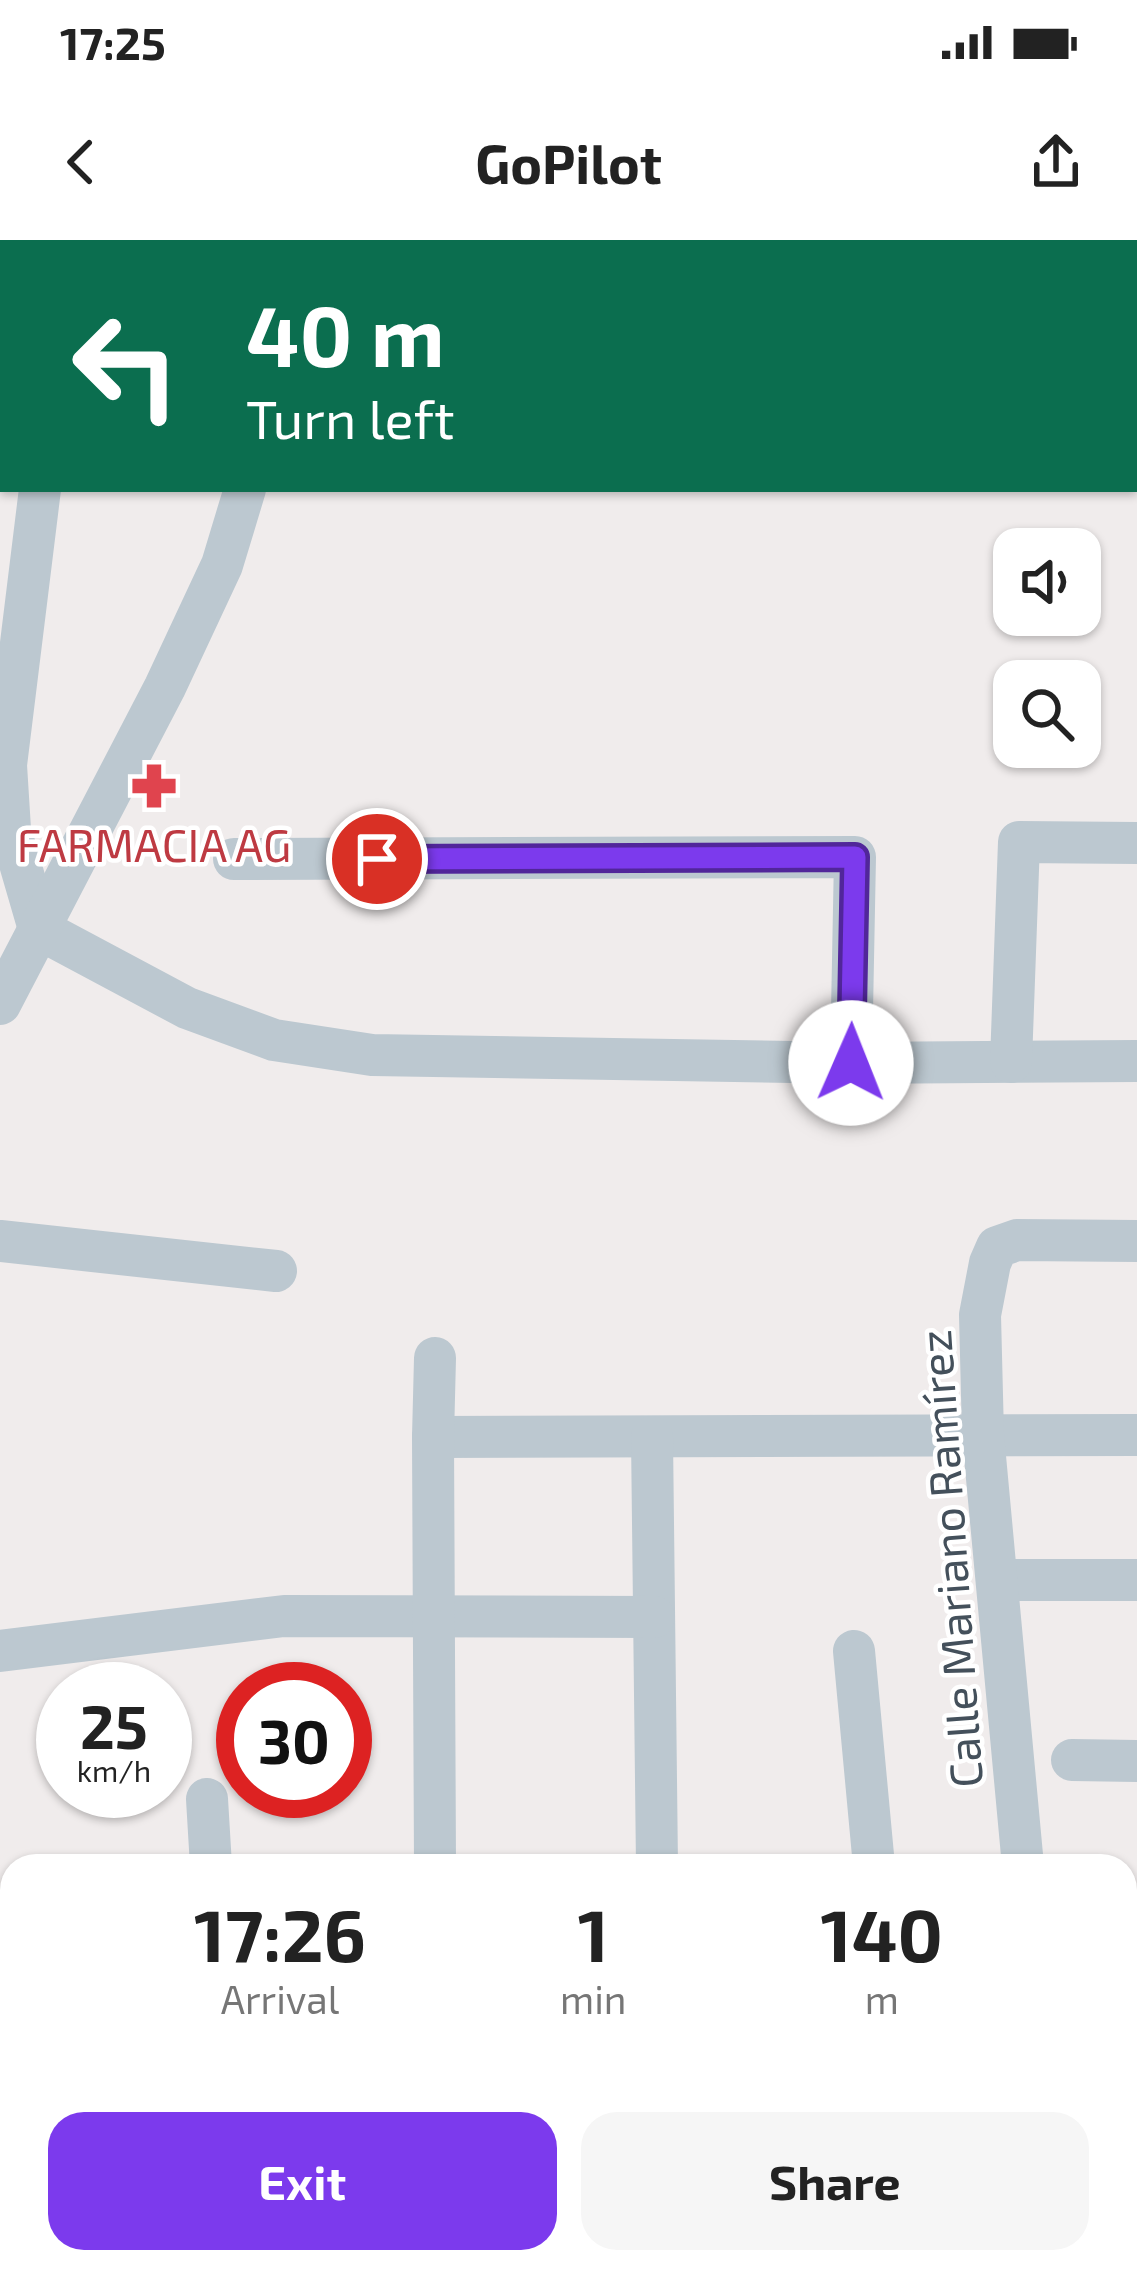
<!DOCTYPE html>
<html lang="en">
<head>
<meta charset="utf-8">
<style>
	body { margin:0; font-family:"Exo 2",sans-serif; background:#f6f6f6; color:#222; height:100vh; display:flex; flex-direction:column; font-size:45px; white-space:nowrap }
	* { box-sizing:border-box; margin:0 }
	p { font-size:39px; color:#767676 }
	.icon { flex:none; width:66px; height:66px; fill:none; stroke:currentColor; stroke-width:2; stroke-linecap:round; stroke-linejoin:round }
	.map { position:relative; flex:1; overflow:hidden }
	.drawer { position:absolute; left:0px; top:1614px; width:1137px; height:420px; display:flex; flex-direction:column; background:#fff; border-radius:36px 36px 0 0; box-shadow:0 3px 9px #0004 }
	.drawer>* { flex:none }
	.hud { position:absolute; left:0px; top:0px; width:1137px; height:252px; box-shadow:0 3px 9px #0004; background:#0b6e4f; color:#fff; overflow:hidden }
	.tools { position:absolute; left:993px; top:288px; display:grid; gap:24px }
	.tools a { display:grid; place-items:center; width:108px; height:108px; border-radius:24px; background:#fff; box-shadow:0 3px 9px #0004; font-size:60px }
	.speed { position:absolute; left:36px; top:1422px; display:flex; gap:24px; font-size:60px; font-weight:700; text-align:center }
	.speed>* { display:grid; place-content:center; width:156px; height:156px; border-radius:50%; background:#fff; box-shadow:0 3px 9px #0004; line-height:1 }
	.speed small { font-size:30px; font-weight:400 }
	.speed .limit { border:18px solid #d22; background:#fff; color:#111 }
	.pin { position:absolute; display:grid; place-items:center; width:102px; height:102px; color:#fff; margin:-51px; border:6px solid #fff; border-radius:50%; box-shadow:0 3px 12px #0007 }
	.me { position:absolute; width:132px; margin:-66px; rotate:1deg; stroke-linejoin:round; filter:drop-shadow(0 0 9px #0008) }
	.turn { display:flex; align-items:center; gap:42px; height:252px; padding:0 48px; font-size:54px }
	.turn .icon { width:156px; height:156px; stroke-width:2.5 }
	.turn b { display:block; font-size:84px; line-height:102px }
	.eta { display:flex; justify-content:space-evenly; align-items:center; height:204px; text-align:center }
	.eta b { font-size:72px; font-weight:700; line-height:84px }
	.cta { display:flex; gap:24px; margin-top:auto; padding:24px 48px }
	.cta a { flex:1; height:138px; border-radius:36px; background:#7c3aed; color:#fff; font-size:48px; font-weight:700; line-height:138px; text-align:center }
	.cta a+a { background:#f6f6f6; color:#222 }
	.status { display:flex; justify-content:space-between; align-items:center; height:84px; padding:0 60px; background:#fff; direction:ltr }
	.status svg { height:33px; fill:currentColor }
	header { display:flex; justify-content:space-between; align-items:center; height:156px; padding:0 48px; background:#fff; font-size:54px; font-weight:700 }
	.map>svg:first-child { display:block }
</style>
</head>
<body>
<div class="status"><b>17:25</b><svg viewBox="0 0 49 12"><path d="M0 12V9h3v3zM5 12V6h3v6zM10 12V3h3v9zM15 12V0h3v12zM26 1h20v11H26zM47 4h2v5h-2z"/></svg></div>
<header><svg class="icon" aria-label="back" viewBox="0 0 24 24"><path d="M15 5l-7 7 7 7"/></svg>GoPilot<svg class="icon" aria-label="share" viewBox="0 0 24 24"><path d="M12 15V3M7 8l5-5 5 5M5 13v7h14v-7"/></svg></header>
<div class="map">
<svg width="1137" height="2034" viewBox="0 0 1137 2034">
	<rect width="100%" height="100%" fill="#f0ecec"/>
	<g fill="none" stroke-linecap="round" stroke-linejoin="round">
		<g stroke="#bcc8d0" stroke-width="42">
			<path d="M 433,0 L 433,3"/>
			<path d="M 555,0 L 556,3"/>
			<path d="M 623,0 L 624,3"/>
			<path d="M 0,3 L 3,3"/>
			<path d="M 71,3 L 71,0"/>
			<path d="M 156,3 L 177,0"/>
			<path d="M 298,3 L 298,0"/>
			<path d="M 486,3 L 486,0"/>
			<path d="M 40,249 L 6,525 L 10,589 L 39,689 L 187,768 L 274,800 L 372,815 L 851,823 L 1137,821"/>
			<path d="M 234,619 L 855,617 L 851,823"/>
			<path d="M 0,764 L 165,447 L 222,325 L 245,249"/>
			<path d="M 1011,822 L 1019,602 L 1137,603"/>
			<path d="M 0,1001 L 276,1031"/>
			<path d="M 433,1197 L 1137,1195"/>
			<path d="M 652,1197 L 657,1626"/>
			<path d="M 997,1340 L 1137,1340"/>
			<path d="M 0,1411 L 284,1376 L 654,1377"/>
			<path d="M 854,1411 L 874,1626"/>
			<path d="M 1072,1520 L 1137,1521"/>
			<path d="M 207,1559 L 211,1626"/>
			<path d="M 435,1626 L 433,1197 L 435,1118"/>
			<path d="M 1023,1626 L 983,1195 L 980,1075 L 990,1023 L 997,1007 L 1017,1000 L 1137,1001"/>
			<path d="M 1125,1698 L 1137,1698"/>
			<path d="M 0,1775 L 12,1768"/>
			<path d="M 436,2022 L 436,2034"/>
			<path d="M 662,2022 L 662,2034"/>
			<path d="M 749,2034 L 903,2022"/>
			<path d="M 1057,2034 L 1058,2022"/>
		</g>
	</g>
	<g fill="none" stroke-linecap="round" stroke-linejoin="round">
		<g stroke="#51269a" stroke-width="30">
			<path id="route" d="M 377,619 L 855,617 L 851,823"/>
		</g>
		<use href="#route" stroke="#7c3aed" stroke-width="21"/>
	</g>
	<defs>
		<g id="pharmacy-bare" transform="scale(3.6)"><path d="M-2-6h4v4h4v4h-4v4h-4v-4h-4v-4h4Z" fill="#e0444e" stroke="#fff" stroke-width="2.5" paint-order="stroke"/></g>
	</defs>
	<g fill-rule="evenodd">
		<use href="#pharmacy-bare" x="154" y="546"/>
	</g>
	<g text-anchor="middle" dominant-baseline="central" stroke-width="9" stroke-linejoin="round" paint-order="stroke">
		<g font-size="45" fill="#be3a42" stroke="#fff">
			<text x="154" y="604">FARMACIA AG</text>
		</g>
		<g font-size="45" fill="#44505b" stroke="#fff">
			<text transform="translate(949 1319) rotate(-94)">Calle Mariano Ramírez</text>
		</g>
	</g>
</svg>
<div class="tools">
<a><svg class="icon" aria-label="sound" viewBox="0 0 24 24"><path d="M4 9h4l5-4v14l-5-4H4zM17 9q2 3 0 6"/></svg></a>
<a><svg class="icon" aria-label="search" viewBox="0 0 24 24"><circle cx="10" cy="10" r="6"/><path d="M15 15l6 6"/></svg></a>
</div>
<div class="speed"><div>25<small>km/h</small></div><div class="limit">30</div></div>
<div class="pin" style="left:377px;top:619px;background:#d93025"><svg class="icon" aria-label="arrive" viewBox="0 0 24 24"><path d="M6 21V4h12l-3 4 3 4H6"/></svg></div>
<svg class="me" style="left:851px;top:823px" viewBox="-20 -20 40 40"><circle r="19" fill="#fff"/><path d="M0-13L10 11 0 6-10 11z" fill="#7c3aed"/></svg>
<div class="hud">
<div class="turn"><svg class="icon" aria-label="left" viewBox="0 0 24 24"><path d="M17 20v-9H6M10 6l-5 5 5 5"/></svg><div><b>40 m</b>Turn left</div></div>
</div>
<section class="drawer">
<div class="eta">
<div><b>17:26</b><p>Arrival</p></div>
<div><b>1</b><p>min</p></div>
<div><b>140</b><p>m</p></div>
</div>
<div class="cta"><a>Exit</a><a>Share</a></div>
</section>
</div>
</body>
</html>
